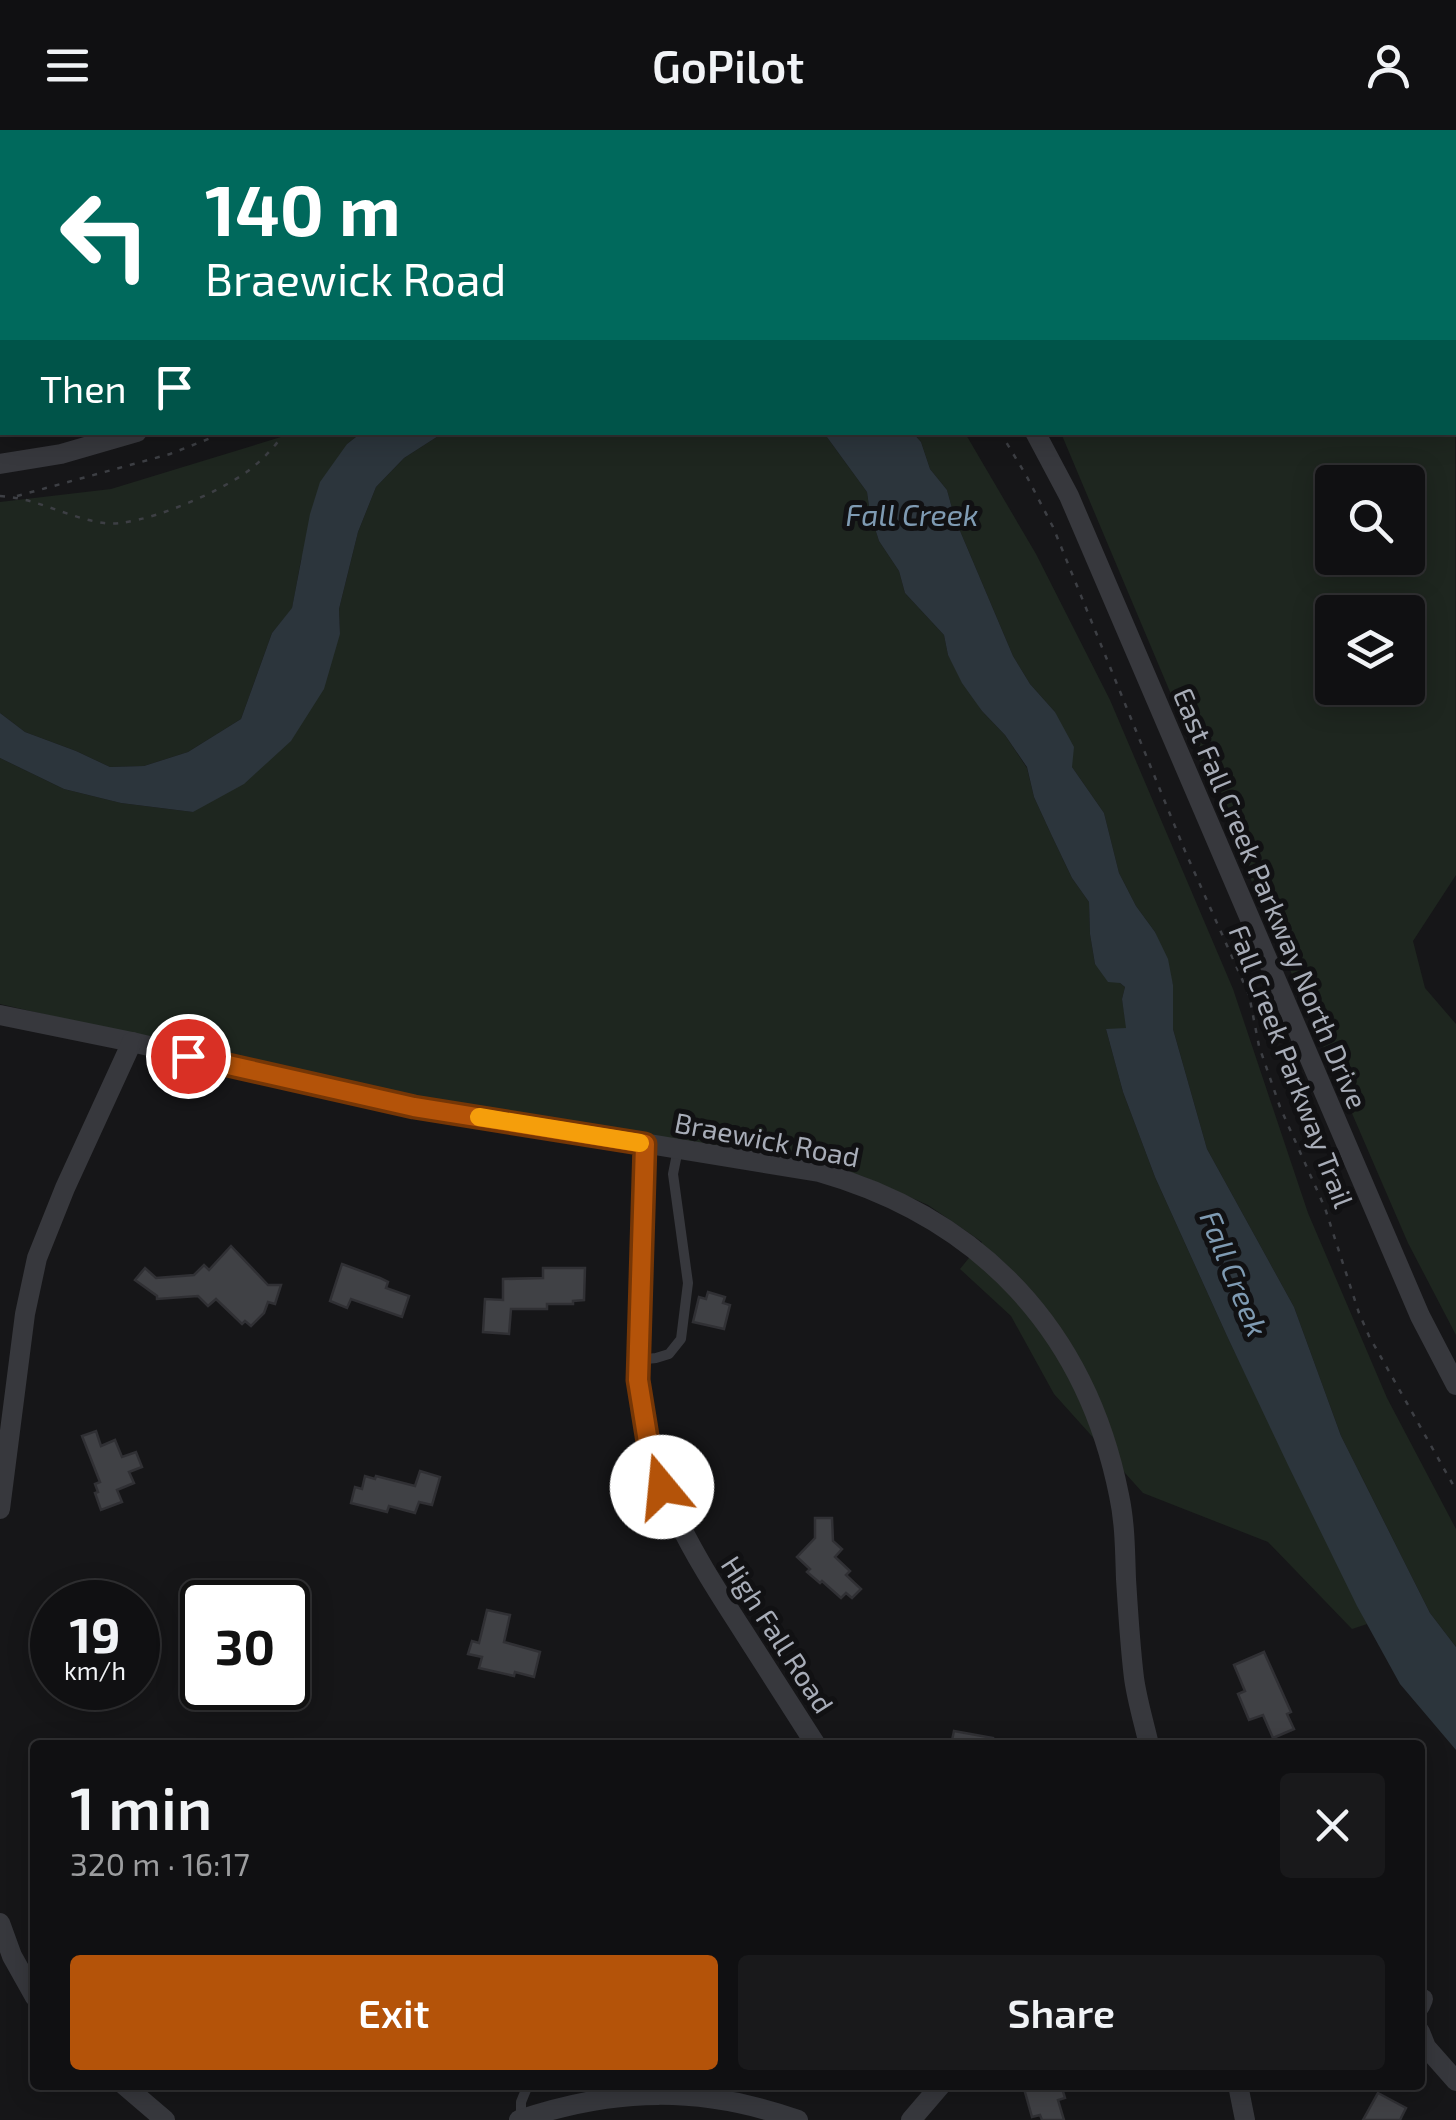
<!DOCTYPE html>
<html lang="en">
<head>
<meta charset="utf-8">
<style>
	body { margin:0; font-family:"Exo 2",sans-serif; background:#19191b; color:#f1f3f6; height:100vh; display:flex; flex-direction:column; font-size:38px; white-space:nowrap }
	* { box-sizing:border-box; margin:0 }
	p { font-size:32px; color:#9c9d9f }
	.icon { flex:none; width:55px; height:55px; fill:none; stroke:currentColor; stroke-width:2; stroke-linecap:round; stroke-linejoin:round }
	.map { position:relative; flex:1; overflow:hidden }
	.sheet { position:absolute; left:30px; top:1610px; width:1395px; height:350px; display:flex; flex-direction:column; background:#101012; border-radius:10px; box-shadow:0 5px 25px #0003,0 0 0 2px #303032 }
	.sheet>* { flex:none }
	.hud { position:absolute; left:0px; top:0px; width:1458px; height:305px; box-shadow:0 5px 25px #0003,0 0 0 2px #303032; background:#00695c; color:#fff; overflow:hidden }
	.fabs { position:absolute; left:1315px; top:335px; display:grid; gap:20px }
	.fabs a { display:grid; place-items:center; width:110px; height:110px; border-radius:10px; background:#101012; box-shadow:0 5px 25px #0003,0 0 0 2px #303032; font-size:50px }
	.speed { position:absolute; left:30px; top:1450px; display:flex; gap:20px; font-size:50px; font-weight:700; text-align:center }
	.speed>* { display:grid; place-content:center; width:130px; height:130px; border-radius:50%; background:#101012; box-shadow:0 5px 25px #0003,0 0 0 2px #303032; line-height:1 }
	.speed small { font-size:25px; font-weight:400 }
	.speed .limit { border:5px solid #111; border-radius:15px; background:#fff; color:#111 }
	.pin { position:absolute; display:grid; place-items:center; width:85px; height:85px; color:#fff; margin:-42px; border:5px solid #fff; border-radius:50%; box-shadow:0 2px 10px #0007 }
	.me { position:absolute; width:110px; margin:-55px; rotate:343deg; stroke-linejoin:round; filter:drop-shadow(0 0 8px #0008) }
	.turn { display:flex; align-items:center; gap:35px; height:210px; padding:0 40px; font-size:45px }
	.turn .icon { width:130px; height:130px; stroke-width:2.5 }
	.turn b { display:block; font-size:70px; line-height:85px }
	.then { display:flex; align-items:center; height:95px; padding:0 40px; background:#0003; gap:20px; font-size:38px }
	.round { display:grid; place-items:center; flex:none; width:105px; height:105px; border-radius:10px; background:#19191b }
	.overview { display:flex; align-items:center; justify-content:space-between; height:170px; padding:0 40px }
	h1 { font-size:60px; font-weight:600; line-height:75px }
	.button { display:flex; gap:20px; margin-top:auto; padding:20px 40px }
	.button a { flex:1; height:115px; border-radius:10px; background:#b45309; color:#fff; font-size:40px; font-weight:600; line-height:115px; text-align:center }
	.button a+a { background:#19191b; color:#f1f3f6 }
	header { display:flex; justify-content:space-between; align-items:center; height:130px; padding:0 40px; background:#101012; font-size:45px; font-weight:600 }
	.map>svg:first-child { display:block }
</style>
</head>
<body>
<header><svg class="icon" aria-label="menu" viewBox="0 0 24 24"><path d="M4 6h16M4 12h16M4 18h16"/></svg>GoPilot<svg class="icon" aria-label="person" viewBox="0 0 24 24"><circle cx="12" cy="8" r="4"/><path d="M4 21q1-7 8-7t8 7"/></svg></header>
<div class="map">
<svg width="1456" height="1990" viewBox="0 0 1456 1990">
	<rect width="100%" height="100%" fill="#161618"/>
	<g fill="#1e261f" fill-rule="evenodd">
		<path d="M 1455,187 L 1456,745 L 1413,811 L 1425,858 L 1456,894 L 1456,1205 L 1408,1113 L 1173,569 L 1061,303 L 1455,302 ZM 1408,352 L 1408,428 L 1332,428 L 1332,352 ZM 1408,482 L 1408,558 L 1332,558 L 1332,482 Z"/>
		<path d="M 294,303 L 361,303 L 347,314 L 301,430 L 292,479 L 272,503 L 241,589 L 188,622 L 144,636 L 110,637 L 76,621 L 25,602 L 0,583 L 0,372 L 111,359 Z"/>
		<path d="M 443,303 L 824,303 L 867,362 L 870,383 L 879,411 L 899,441 L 905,463 L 944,505 L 948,525 L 982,581 L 1005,605 L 1027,638 L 1034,667 L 1051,704 L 1072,748 L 1089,772 L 1090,804 L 1095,834 L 1125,857 L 1122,869 L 1127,899 L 1106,899 L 1123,962 L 1155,1047 L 1227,1206 L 1367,1494 L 1352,1499 L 1268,1412 L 1143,1363 L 1054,1264 L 1011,1186 L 960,1139 L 982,1112 L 928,1075 L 862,1046 L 330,951 L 0,874 L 0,628 L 64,659 L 121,673 L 193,682 L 340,504 L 339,479 L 358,402 L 376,357 L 404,328 Z"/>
		<path d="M 913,303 L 965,303 L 1036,424 L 1110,570 L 1233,859 L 1308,1083 L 1387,1268 L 1456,1399 L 1456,1517 L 1430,1483 L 1341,1306 L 1294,1177 L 1207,1019 L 1173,899 L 1173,855 L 1155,802 L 1136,776 L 1119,743 L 1104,683 L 1072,637 L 1055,582 L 1030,554 L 1013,526 L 955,389 L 947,360 L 930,339 L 921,312 Z"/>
	</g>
	<g fill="#2c353c">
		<path d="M 0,0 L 309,0 L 302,2 L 2,2 L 2,105 L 0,106 Z"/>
		<path d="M 361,303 L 443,303 L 404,328 L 376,357 L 358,402 L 339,479 L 340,504 L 324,559 L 291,611 L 244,654 L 193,682 L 121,673 L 64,659 L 0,628 L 0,583 L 25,602 L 76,621 L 110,637 L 144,636 L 188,622 L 241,589 L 272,503 L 292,478 L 310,384 L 320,352 L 347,314 Z"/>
		<path d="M 824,303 L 913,303 L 921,312 L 930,339 L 947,360 L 955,389 L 1013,526 L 1030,554 L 1055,582 L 1074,617 L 1072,637 L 1104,683 L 1119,743 L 1136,776 L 1155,802 L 1168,829 L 1173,855 L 1173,899 L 1207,1019 L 1294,1177 L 1341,1306 L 1430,1483 L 1456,1517 L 1456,1620 L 1400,1554 L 1357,1476 L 1288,1335 L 1227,1206 L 1155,1047 L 1123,962 L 1106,899 L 1126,898 L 1122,869 L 1125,857 L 1120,853 L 1108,852 L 1095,834 L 1090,804 L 1089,772 L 1072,748 L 1051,704 L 1034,667 L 1027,637 L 1005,605 L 982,581 L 962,553 L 948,525 L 944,505 L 905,463 L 899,441 L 879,411 L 870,383 L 867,362 Z"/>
	</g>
	<g fill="#404145" stroke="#303034" stroke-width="2.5">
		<path d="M 231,1116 L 268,1155 L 281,1155 L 275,1174 L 268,1172 L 264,1183 L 251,1196 L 245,1191 L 242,1194 L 216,1169 L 208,1176 L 198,1166 L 157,1169 L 157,1166 L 135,1150 L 145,1138 L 156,1148 L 194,1145 L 204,1135 L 209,1140 Z"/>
		<path d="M 342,1134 L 380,1148 L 388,1152 L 386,1158 L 409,1166 L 402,1187 L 351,1169 L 347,1178 L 330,1171 Z"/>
		<path d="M 543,1138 L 585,1138 L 584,1170 L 573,1171 L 573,1174 L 547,1174 L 547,1179 L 511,1179 L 509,1204 L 483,1202 L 485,1169 L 503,1170 L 503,1149 L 543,1148 Z"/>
		<path d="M 708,1162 L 725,1167 L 723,1173 L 730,1175 L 724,1199 L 693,1192 L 699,1167 L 706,1169 Z"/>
		<path d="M 96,1301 L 101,1316 L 115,1310 L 122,1327 L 136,1322 L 142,1337 L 129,1342 L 134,1353 L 117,1360 L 122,1372 L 101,1380 L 95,1363 L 98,1362 L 95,1354 L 100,1352 L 82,1306 Z"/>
		<path d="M 420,1341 L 440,1347 L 432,1375 L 419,1372 L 415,1383 L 389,1376 L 387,1382 L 351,1373 L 355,1357 L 362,1359 L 365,1346 L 375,1349 L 376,1346 L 415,1356 Z"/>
		<path d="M 815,1388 L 832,1388 L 833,1411 L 842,1419 L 835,1427 L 850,1441 L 846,1445 L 861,1459 L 852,1468 L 846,1463 L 841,1468 L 822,1451 L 820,1453 L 807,1442 L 810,1439 L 797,1427 L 815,1408 Z"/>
		<path d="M 487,1480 L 510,1485 L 504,1512 L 540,1522 L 534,1547 L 515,1542 L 514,1546 L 479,1538 L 482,1527 L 468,1524 L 472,1511 L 479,1513 Z"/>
		<path d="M 1264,1522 L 1291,1582 L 1287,1584 L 1294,1599 L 1273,1608 L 1263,1585 L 1249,1590 L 1238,1564 L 1245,1561 L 1234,1535 Z"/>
		<path d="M 954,1601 L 993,1608 L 992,1615 L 951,1615 Z"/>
		<path d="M 1023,1955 L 1061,1955 L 1065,1968 L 1058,1970 L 1064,1990 L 1042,1990 L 1040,1985 L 1032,1987 Z"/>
		<path d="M 1378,1963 L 1406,1978 L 1400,1990 L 1363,1990 Z"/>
	</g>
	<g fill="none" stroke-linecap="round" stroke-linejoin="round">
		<g stroke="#3d3f44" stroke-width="2.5" stroke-dasharray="5 8" stroke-linecap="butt">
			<path d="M 1000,302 L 1026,345 L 1053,397 L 1185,721 L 1249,865 L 1259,916 L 1280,977 L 1325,1078 L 1359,1183 L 1369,1206 L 1456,1360"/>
			<path d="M 0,366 C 37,368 68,388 104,393 C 139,398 220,362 248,341 C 262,330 275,317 285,302"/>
			<path d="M 17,366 L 170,324 L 226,302"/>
		</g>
		<g stroke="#37383d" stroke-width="10">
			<path d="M 637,1230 L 656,1228 L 669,1224 L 681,1209 L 688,1153 L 673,1044 L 678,1019"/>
			<path d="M 521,1988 L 521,1972 L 528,1955"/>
		</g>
		<g stroke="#37383d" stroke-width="20">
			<path d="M 646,2 L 647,0"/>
			<path d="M 1035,302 L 1069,366 L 1420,1186 L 1456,1255"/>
			<path d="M 0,334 L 61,324 L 137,302"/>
			<path d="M 0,885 L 132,912 L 368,968 L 819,1042 C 980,1088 1086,1200 1119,1365 C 1125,1393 1125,1420 1126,1449 C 1128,1481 1130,1515 1134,1548 C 1137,1570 1144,1593 1149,1615"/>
			<path d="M 645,1014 L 637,1234 C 642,1343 688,1416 745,1504 C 769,1541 792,1578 816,1615"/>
			<path d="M 0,1379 L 25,1184 L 37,1128 L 65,1058 L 132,912"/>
			<path d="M 0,1793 L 12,1826 L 35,1867"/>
			<path d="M 1420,1876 L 1423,1869"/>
			<path d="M 1420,1902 L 1426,1917 L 1456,1951"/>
			<path d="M 124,1955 L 165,1990"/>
			<path d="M 1238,1955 L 1245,1990"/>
			<path d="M 519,1990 C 616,1957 702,1956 798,1990"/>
			<path d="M 911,1990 L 941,1955"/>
		</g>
		<g stroke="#45474d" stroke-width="28">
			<path d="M 1093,0 L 1099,2"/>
			<path d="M 1455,170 L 1456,170"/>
		</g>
	</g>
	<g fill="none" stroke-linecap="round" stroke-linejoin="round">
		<g stroke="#753606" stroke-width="25">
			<path id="route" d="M 188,926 L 414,977 L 645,1014 L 638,1250 L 648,1312 L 662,1357"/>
		</g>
		<use href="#route" stroke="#b45309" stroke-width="18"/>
		<path stroke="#f59e0b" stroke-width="18" d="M 479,987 L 640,1013"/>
	</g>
	<g text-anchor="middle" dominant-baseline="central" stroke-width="10" stroke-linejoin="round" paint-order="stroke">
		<g font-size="28" fill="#a8adb8" stroke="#111113">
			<text transform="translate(1271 768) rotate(67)">East Fall Creek Parkway North Drive</text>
			<text transform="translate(1292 936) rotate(69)">Fall Creek Parkway Trail</text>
			<text transform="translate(767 1009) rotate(11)">Braewick Road</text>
			<text transform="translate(778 1504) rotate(57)">High Fall Road</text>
		</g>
		<g font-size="30" font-style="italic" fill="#7f9bb3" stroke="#111113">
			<text x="912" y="384">Fall Creek</text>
			<text transform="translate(1235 1143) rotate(68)">Fall Creek</text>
		</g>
	</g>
</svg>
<div class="fabs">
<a><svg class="icon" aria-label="search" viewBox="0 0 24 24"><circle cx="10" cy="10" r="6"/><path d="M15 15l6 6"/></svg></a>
<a><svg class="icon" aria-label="layers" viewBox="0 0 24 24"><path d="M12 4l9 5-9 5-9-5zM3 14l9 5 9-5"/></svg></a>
</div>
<div class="speed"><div>19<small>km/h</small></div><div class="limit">30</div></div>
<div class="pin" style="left:188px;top:926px;background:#d93025"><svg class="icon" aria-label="arrive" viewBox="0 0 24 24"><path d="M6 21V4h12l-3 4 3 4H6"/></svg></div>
<svg class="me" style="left:662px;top:1357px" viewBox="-20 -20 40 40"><circle r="19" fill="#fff"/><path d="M0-13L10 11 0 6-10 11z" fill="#b45309"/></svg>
<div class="hud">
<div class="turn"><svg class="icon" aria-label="left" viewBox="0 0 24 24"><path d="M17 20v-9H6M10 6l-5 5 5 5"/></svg><div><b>140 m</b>Braewick Road</div></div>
<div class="then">Then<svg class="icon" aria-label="arrive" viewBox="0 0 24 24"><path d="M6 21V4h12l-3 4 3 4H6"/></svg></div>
</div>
<section class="sheet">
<div class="overview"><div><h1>1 min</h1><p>320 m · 16:17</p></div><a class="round"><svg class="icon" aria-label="close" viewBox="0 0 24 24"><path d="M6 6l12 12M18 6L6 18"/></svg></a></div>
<div class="button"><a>Exit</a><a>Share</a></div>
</section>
</div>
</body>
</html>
